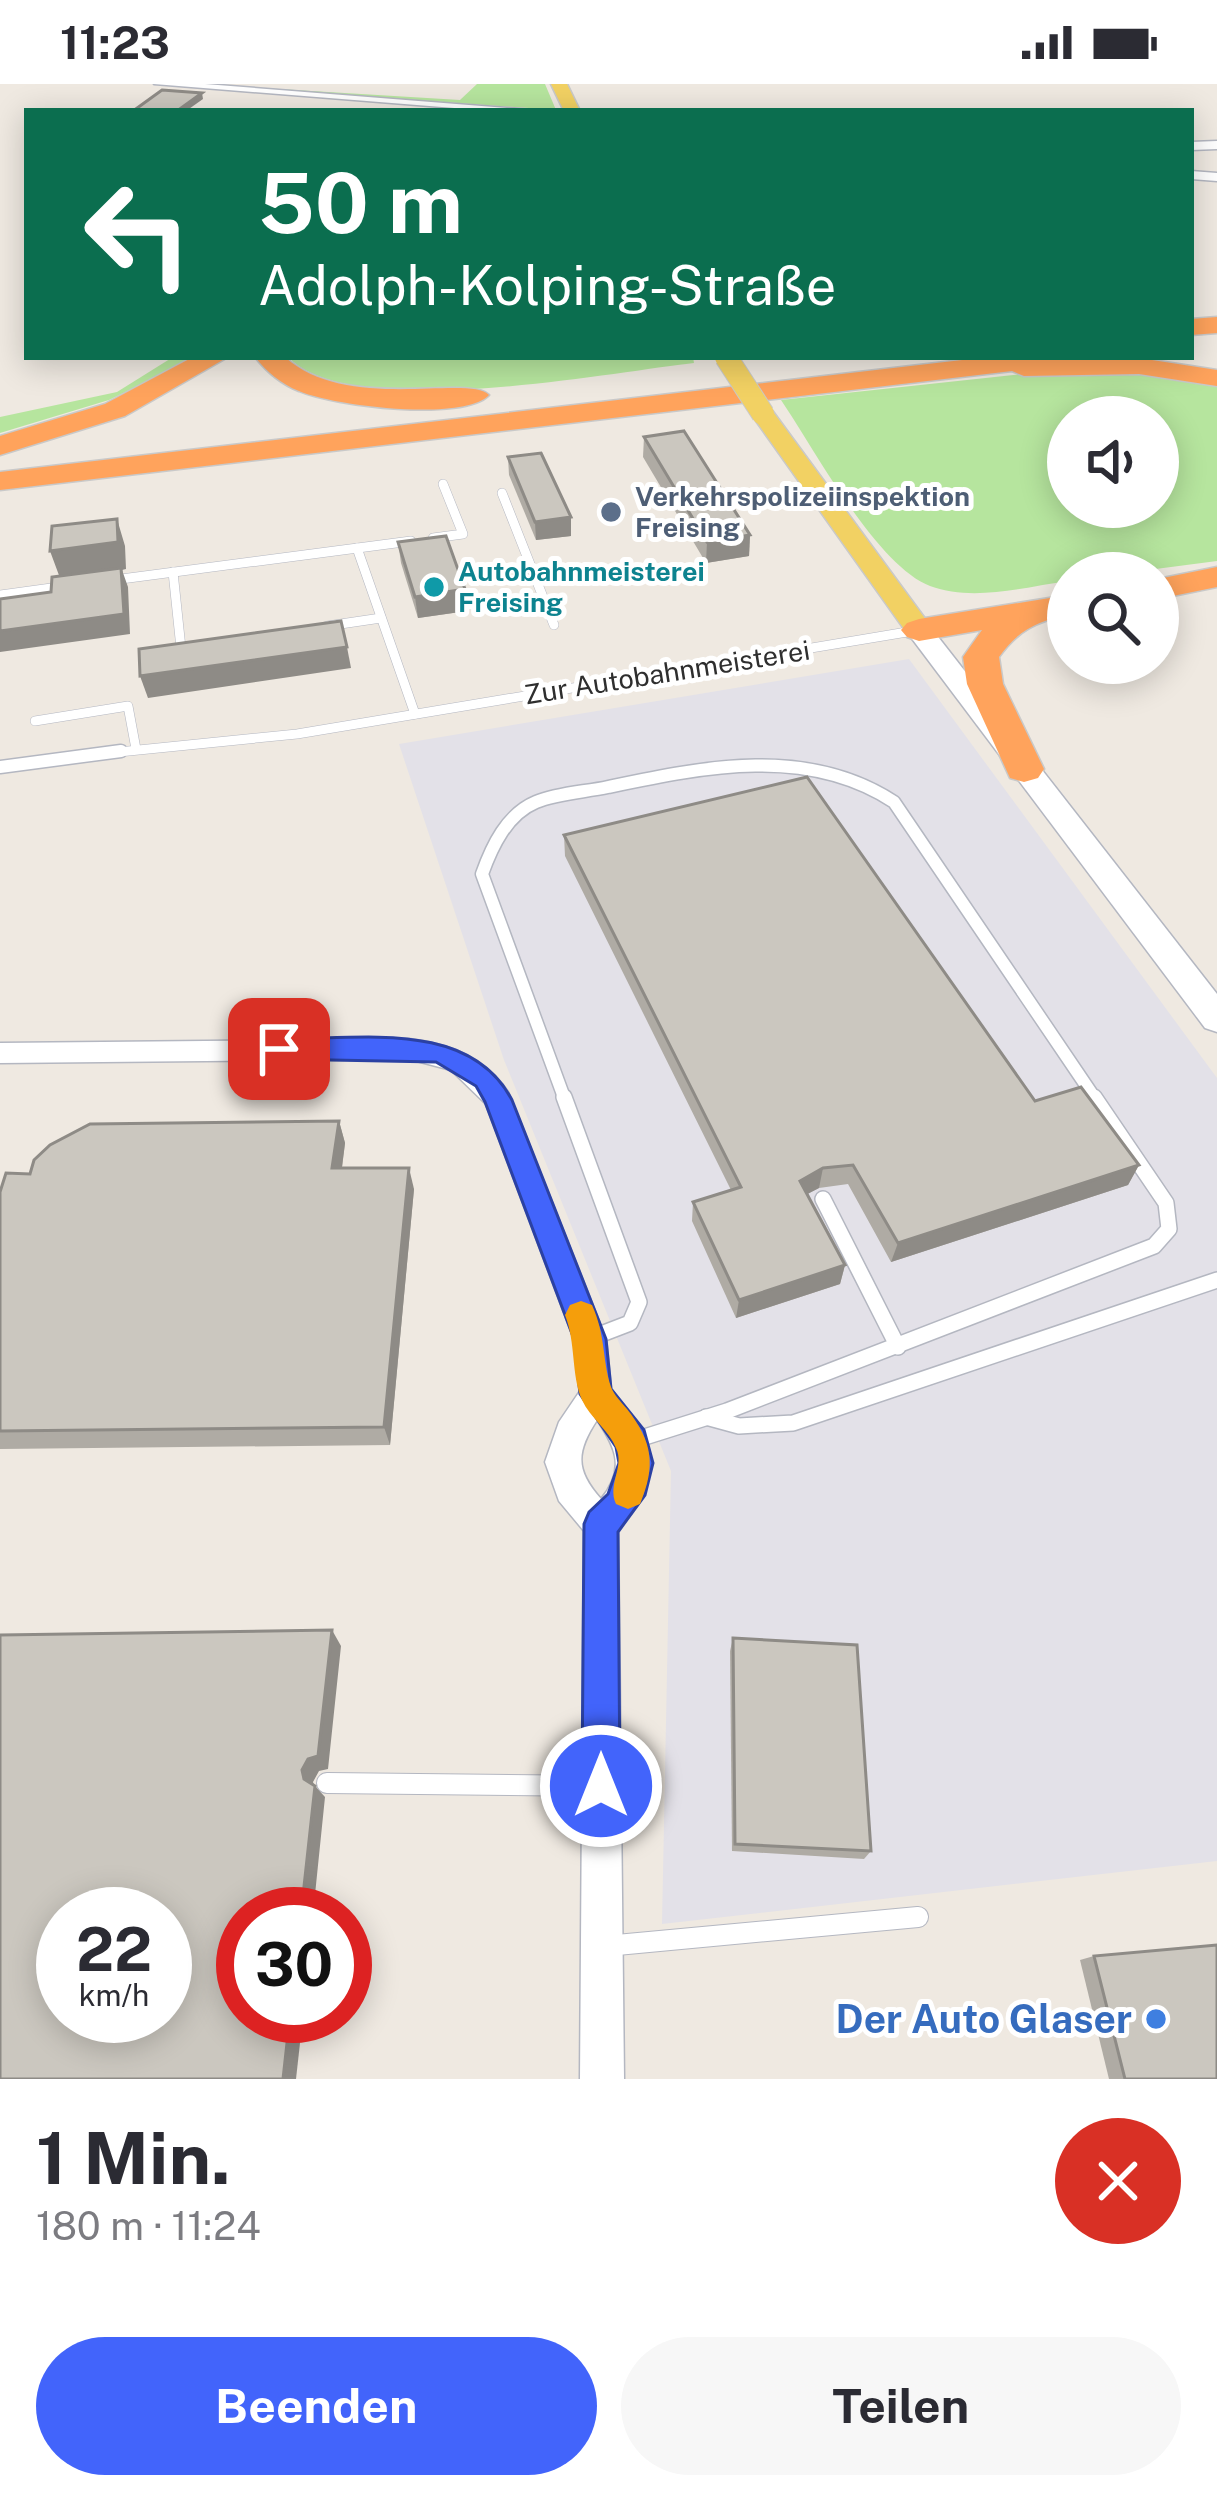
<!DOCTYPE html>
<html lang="de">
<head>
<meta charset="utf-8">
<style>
	body { margin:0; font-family:"Public Sans",sans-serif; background:#f7f7f7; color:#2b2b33; height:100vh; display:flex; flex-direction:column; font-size:45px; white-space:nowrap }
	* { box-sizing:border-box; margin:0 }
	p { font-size:39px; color:#7c7c81 }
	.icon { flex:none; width:66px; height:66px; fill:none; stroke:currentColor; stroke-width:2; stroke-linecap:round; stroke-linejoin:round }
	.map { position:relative; height:1995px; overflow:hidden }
	.sheet { display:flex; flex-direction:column; background:#fff; flex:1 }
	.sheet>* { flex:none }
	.guide { position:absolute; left:24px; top:24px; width:1170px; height:252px; border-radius:0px; box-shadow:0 6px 30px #0003; background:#0b6e4f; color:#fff; overflow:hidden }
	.controls { position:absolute; left:1047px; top:312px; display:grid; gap:24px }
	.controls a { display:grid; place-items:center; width:132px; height:132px; border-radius:50%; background:#fff; box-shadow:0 6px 30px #0003; font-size:60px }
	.speed { position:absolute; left:36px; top:1803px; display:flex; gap:24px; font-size:60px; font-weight:700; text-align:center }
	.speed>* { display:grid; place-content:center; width:156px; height:156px; border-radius:50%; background:#fff; box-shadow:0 6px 30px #0003; line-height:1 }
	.speed small { font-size:30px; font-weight:400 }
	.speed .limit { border:18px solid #d22; background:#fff; color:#111 }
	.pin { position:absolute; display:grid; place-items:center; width:102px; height:102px; color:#fff; margin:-51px; border-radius:24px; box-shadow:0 6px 18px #0006 }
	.me { position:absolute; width:132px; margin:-66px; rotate:0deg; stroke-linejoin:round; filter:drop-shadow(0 0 9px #0008) }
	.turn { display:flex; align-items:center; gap:42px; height:252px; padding:0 36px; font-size:54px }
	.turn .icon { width:156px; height:156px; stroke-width:2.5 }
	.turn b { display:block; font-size:84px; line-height:102px }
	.round { display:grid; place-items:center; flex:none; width:126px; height:126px; border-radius:63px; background:#f7f7f7 }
	.head { display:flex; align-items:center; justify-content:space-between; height:204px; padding:0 36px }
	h1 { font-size:72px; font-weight:700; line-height:90px }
	.action { display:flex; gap:24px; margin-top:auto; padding:24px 36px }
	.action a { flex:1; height:138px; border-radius:72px; background:#4264fb; color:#fff; font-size:48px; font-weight:700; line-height:138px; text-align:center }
	.action a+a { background:#f7f7f7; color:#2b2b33 }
	.status { display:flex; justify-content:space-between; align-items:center; height:84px; padding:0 60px; background:#fff; direction:ltr }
	.status svg { height:33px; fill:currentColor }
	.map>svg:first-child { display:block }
</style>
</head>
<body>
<div class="status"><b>11:23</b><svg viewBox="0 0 49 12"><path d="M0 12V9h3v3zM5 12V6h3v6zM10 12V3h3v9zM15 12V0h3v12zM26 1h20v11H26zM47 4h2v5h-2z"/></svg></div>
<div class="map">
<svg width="1217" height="1995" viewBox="0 0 1217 1995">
	<rect width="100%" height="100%" fill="#efe9e1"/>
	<path fill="#e3e1e8" d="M 909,575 L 1217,994 L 1217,1777 L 662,1840 L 671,1387 L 504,976 L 399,660 Z"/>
	<g fill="#b6e59e" fill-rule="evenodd">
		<path d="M 197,0 L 460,16 L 477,0 L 545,0 L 556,26 Z"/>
		<path d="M 173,273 L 197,273 L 109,316 L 0,349 L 0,333 L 117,308 Z"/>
		<path d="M 288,273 L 693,273 L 694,279 C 605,289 351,339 288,273 Z"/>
		<path d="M 1121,284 L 1217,298 L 1217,477 L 1125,489 L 1068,489 L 1068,497 C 1025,503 973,518 930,502 C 876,481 815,366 781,316 L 1068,285 ZM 1068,333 L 1158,333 L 1158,423 L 1068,423 Z"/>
	</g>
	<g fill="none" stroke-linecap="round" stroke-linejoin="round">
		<g stroke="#b4b7c1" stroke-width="10">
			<g id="lane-far3">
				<path d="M 502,409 L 554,541"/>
				<path d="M 433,454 L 463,450 L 443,400"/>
				<path d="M 357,464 L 415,630"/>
				<path d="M 173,488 L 181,564 L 192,563"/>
				<path d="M 106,497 L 411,457"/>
				<path d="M 0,511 L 66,502"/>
				<path d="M 327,542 L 381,534"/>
				<path d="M 35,637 L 128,622 L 136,665"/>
				<path d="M 99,670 L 297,650 L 919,546"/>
			</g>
		</g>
		<g stroke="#b4b7c1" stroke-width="15">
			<g id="lane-far2">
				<path d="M 0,683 L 121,667"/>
				<path d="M 565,1016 L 482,790 C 492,762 507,730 536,718 C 557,709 585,708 608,703 C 704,683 807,661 894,718 L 1096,1016"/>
			</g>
		</g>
		<g stroke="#b4b7c1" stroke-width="18">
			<g id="lane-far1">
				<path d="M 564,1013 L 639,1218 L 630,1239 L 591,1254"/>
				<path d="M 823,1115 L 898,1263"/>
				<path d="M 706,1333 L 739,1342 L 793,1339 L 1217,1196"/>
				<path d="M 632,1357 L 727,1327 L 1154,1162 L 1169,1145 L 1166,1119 L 1094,1013"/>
			</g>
		</g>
		<g stroke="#b4b7c1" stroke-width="22">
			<g id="lane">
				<path d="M 327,1699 L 598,1702"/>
				<path d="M 606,1862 L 918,1833"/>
			</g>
		</g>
		<g stroke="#b4b7c1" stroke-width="3">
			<g id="street">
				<path d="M 154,0 L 205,0 L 546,27 L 492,27 Z"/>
				<path d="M 1217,57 L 1217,65 L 1191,66 L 1191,58 Z"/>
				<path d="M 1191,87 L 1217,89 L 1217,97 L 1191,95 Z"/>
				<path d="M 409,955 C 451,960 484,973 508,1008 L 606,1255 L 611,1305 L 633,1334 L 650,1375 L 640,1417 L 618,1446 L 624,1995 L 580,1995 L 584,1447 L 559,1417 L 545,1378 L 559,1338 L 580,1307 L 574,1255 L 486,1020 L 451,986 L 409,975 L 0,979 L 0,959 ZM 597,1336 C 617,1365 625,1386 601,1415 C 575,1386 576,1368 597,1336 Z"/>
			</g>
		</g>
		<g stroke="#b4b7c1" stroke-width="3">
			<path id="secondary" d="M 919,538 L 928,540 L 1217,910 L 1217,948 L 1205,944 L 910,552 L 906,546 Z"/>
		</g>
		<g stroke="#c9c9c9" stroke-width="3">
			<g id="primary">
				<path d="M 551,0 L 567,0 L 580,27 L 564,27 Z"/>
				<path d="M 763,323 L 771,325 L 929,540 L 933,546 L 929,552 L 909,552 L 751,330 Z"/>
			</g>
		</g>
		<g stroke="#c9c9c9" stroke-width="3">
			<g id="highway">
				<path d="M 1217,233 L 1217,249 L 1191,251 L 1191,235 Z"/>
				<path d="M 193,273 L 228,273 L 125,332 L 0,371 L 0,352 L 105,320 Z"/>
				<path d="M 255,273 L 285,273 C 346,329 469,290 489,311 C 464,338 333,322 299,307 C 281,300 267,288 255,273 Z"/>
				<path d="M 988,273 L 1139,274 L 1217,286 L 1217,302 L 1139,290 L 1024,292 L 1012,287 L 0,406 L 0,388 Z"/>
				<path d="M 1217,483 L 1217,503 L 1158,515 L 1158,495 Z"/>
				<path d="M 1068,511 L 1068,531 C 1037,537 1017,547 999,573 L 1003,600 L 1044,685 L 1038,694 L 1024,698 L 1010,694 L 967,600 L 963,573 L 982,546 L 919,557 L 907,553 L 901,546 L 907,539 L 919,535 Z"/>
			</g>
		</g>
		<use href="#lane-far3" stroke="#fff" stroke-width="9"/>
		<use href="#lane-far2" stroke="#fff" stroke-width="12"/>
		<use href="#lane-far1" stroke="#fff" stroke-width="15"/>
		<use href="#lane" stroke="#fff" stroke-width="20"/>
		<use href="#street" fill="#fff" fill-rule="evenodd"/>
		<use href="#secondary" fill="#fff" fill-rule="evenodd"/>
		<use href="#primary" fill="#f2d163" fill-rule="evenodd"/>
		<use href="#highway" fill="#ffa35c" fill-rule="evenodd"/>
		<g stroke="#c9c9c9" stroke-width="24" stroke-linecap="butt">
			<path id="primary-bridge" d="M 726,273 L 763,330"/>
		</g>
		<use href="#primary-bridge" stroke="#f2d163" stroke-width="22"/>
	</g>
	<g fill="#afaba4">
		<path d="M 644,353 L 750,451 L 749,472 L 706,479 L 643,373 Z"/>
		<path d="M 508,373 L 571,452 L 536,456 L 509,391 Z"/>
		<path d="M 398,458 L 467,527 L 418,534 L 401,479 Z"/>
		<path d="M 564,751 L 1035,1017 L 1139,1081 L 1128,1101 L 891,1178 L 848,1100 L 819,1104 L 807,1110 L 845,1181 L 840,1200 L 736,1234 L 692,1137 L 693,1118 L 731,1106 L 565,772 Z"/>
		<path d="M 339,1037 L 345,1059 L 342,1084 L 414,1105 L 390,1361 L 0,1365 L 0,1108 Z"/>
		<path d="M 733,1554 L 871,1767 L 864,1775 L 732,1767 L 730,1567 Z"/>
		<path d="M 1094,1872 L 1217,1995 L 1109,1995 L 1080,1876 Z"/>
	</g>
	<g fill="#8e8b86">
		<path d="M 202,9 L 203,15 L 186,27 L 177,27 Z"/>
		<path d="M 571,433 L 571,452 L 536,456 L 535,438 Z"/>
		<path d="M 117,435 L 125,462 L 126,485 L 122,486 L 128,503 L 130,550 L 0,568 L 0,547 L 124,530 L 60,494 L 50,467 Z"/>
		<path d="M 750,451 L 749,472 L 706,479 L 707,458 Z"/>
		<path d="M 465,505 L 467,527 L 418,534 L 415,513 Z"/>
		<path d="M 347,563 L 351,584 L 148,614 L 140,592 Z"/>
		<path d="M 339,1037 L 345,1059 L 339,1106 L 332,1084 Z"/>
		<path d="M 1139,1081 L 1128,1101 L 891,1178 L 898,1159 Z"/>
		<path d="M 409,1084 L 414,1105 L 390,1361 L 384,1343 Z"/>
		<path d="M 823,1084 L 819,1104 L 796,1116 L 800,1097 Z"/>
		<path d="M 845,1181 L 840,1200 L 736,1234 L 739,1216 Z"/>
		<path d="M 332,1546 L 341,1562 L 328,1685 L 319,1687 L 313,1698 L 315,1704 L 315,1702 L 325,1713 L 313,1830 L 301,1830 L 304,1695 L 302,1686 Z"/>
		<path d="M 290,1932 L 303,1932 L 296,1995 L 283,1995 Z"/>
	</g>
	<g fill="#cbc7bf" stroke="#8e8b86" stroke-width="3" fill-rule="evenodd">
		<path d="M 162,6 L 202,9 L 177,27 L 133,27 Z"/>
		<path d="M 684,347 L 750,451 L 707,458 L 644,353 Z"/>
		<path d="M 541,369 L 571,433 L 535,438 L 508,373 Z"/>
		<path d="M 117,435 L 118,458 L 50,467 L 52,442 Z"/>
		<path d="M 446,452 L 465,505 L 415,513 L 398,458 Z"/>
		<path d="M 121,484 L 124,530 L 0,547 L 0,515 L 51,508 L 52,493 Z"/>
		<path d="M 341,537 L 347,563 L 140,592 L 139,565 Z"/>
		<path d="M 807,693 L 1035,1017 L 1081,1003 L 1139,1081 L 898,1159 L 853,1081 L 823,1084 L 800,1097 L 845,1181 L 739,1216 L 693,1118 L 741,1103 L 564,751 Z"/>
		<path d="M 339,1037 L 332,1084 L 409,1084 L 384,1343 L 0,1347 L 0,1108 L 6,1089 L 30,1090 L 34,1076 L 50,1061 L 90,1040 Z"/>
		<path d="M 332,1546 L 318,1672 L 308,1675 L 302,1686 L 304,1695 L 315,1702 L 301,1830 L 243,1830 L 243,1932 L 290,1932 L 283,1995 L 0,1995 L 0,1551 ZM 63,1830 L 165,1830 L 165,1932 L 63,1932 Z"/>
		<path d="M 733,1554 L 857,1561 L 871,1767 L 735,1760 Z"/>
		<path d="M 1217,1861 L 1217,1995 L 1125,1995 L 1094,1872 Z"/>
	</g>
	<path fill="#4264fb" stroke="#2b41a3" stroke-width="3" d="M 279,955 C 358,956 469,934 512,1016 L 606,1255 L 611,1305 L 644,1346 L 653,1379 L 645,1411 L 618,1448 L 620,1702 L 615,1716 L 601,1722 L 587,1716 L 582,1702 L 584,1440 L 589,1428 L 608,1410 L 619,1379 L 616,1363 L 580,1310 L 574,1255 L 485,1018 L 476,1002 L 436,978 L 279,975 L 265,965 Z"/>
	<path fill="#f59e0b" d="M 581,1217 L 592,1221 C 606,1252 602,1275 611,1303 C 614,1311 622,1319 627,1325 C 653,1358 656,1382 640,1420 L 628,1425 L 616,1420 C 607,1400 625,1383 616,1364 C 609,1346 590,1334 582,1316 C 571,1291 576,1258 565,1231 L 570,1221 Z"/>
	<circle fill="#5c6f8a" stroke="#fff" stroke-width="4.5" cx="611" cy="428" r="12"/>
	<circle fill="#0f9aa8" stroke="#fff" stroke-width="4.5" cx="434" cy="503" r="12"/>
	<circle fill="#3f7fe0" stroke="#fff" stroke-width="4.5" cx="1156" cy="1935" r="12"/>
	<g text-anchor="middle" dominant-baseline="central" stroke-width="10" stroke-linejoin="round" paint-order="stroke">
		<g font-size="27" font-weight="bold" fill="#4e5e75" stroke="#fff" text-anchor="start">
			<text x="635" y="412">Verkehrspolizeiinspektion<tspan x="635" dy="31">Freising</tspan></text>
		</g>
		<g font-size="27" font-weight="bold" fill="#0d838f" stroke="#fff" text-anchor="start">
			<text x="458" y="487">Autobahnmeisterei<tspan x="458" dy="31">Freising</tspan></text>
		</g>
		<g font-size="27" fill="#2e2e2e" stroke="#fff">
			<text transform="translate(667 588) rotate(-9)">Zur Autobahnmeisterei</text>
		</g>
		<g font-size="39" font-weight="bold" fill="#366cbe" stroke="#fff" text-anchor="end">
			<text x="1132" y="1935">Der Auto Glaser</text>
		</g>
	</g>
</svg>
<div class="controls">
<a><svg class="icon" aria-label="sound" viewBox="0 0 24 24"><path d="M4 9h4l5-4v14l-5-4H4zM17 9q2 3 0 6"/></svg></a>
<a><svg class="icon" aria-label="search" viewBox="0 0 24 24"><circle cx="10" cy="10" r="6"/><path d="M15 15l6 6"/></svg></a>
</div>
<div class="speed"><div>22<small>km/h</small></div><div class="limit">30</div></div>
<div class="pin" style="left:279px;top:965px;background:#d93025"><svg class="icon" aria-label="arrive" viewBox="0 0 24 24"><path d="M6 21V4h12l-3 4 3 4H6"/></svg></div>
<svg class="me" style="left:601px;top:1702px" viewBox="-20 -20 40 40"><circle r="17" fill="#4264fb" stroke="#fff" stroke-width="3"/><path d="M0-11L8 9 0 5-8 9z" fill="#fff"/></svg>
<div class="guide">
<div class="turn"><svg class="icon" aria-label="left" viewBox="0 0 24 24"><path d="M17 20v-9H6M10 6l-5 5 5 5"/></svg><div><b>50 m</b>Adolph-Kolping-Straße</div></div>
</div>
</div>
<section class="sheet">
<div class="head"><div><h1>1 Min.</h1><p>180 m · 11:24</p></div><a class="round" style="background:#d93025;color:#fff"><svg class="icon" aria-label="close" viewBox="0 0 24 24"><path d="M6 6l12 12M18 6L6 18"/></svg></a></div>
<div class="action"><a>Beenden</a><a>Teilen</a></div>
</section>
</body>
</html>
